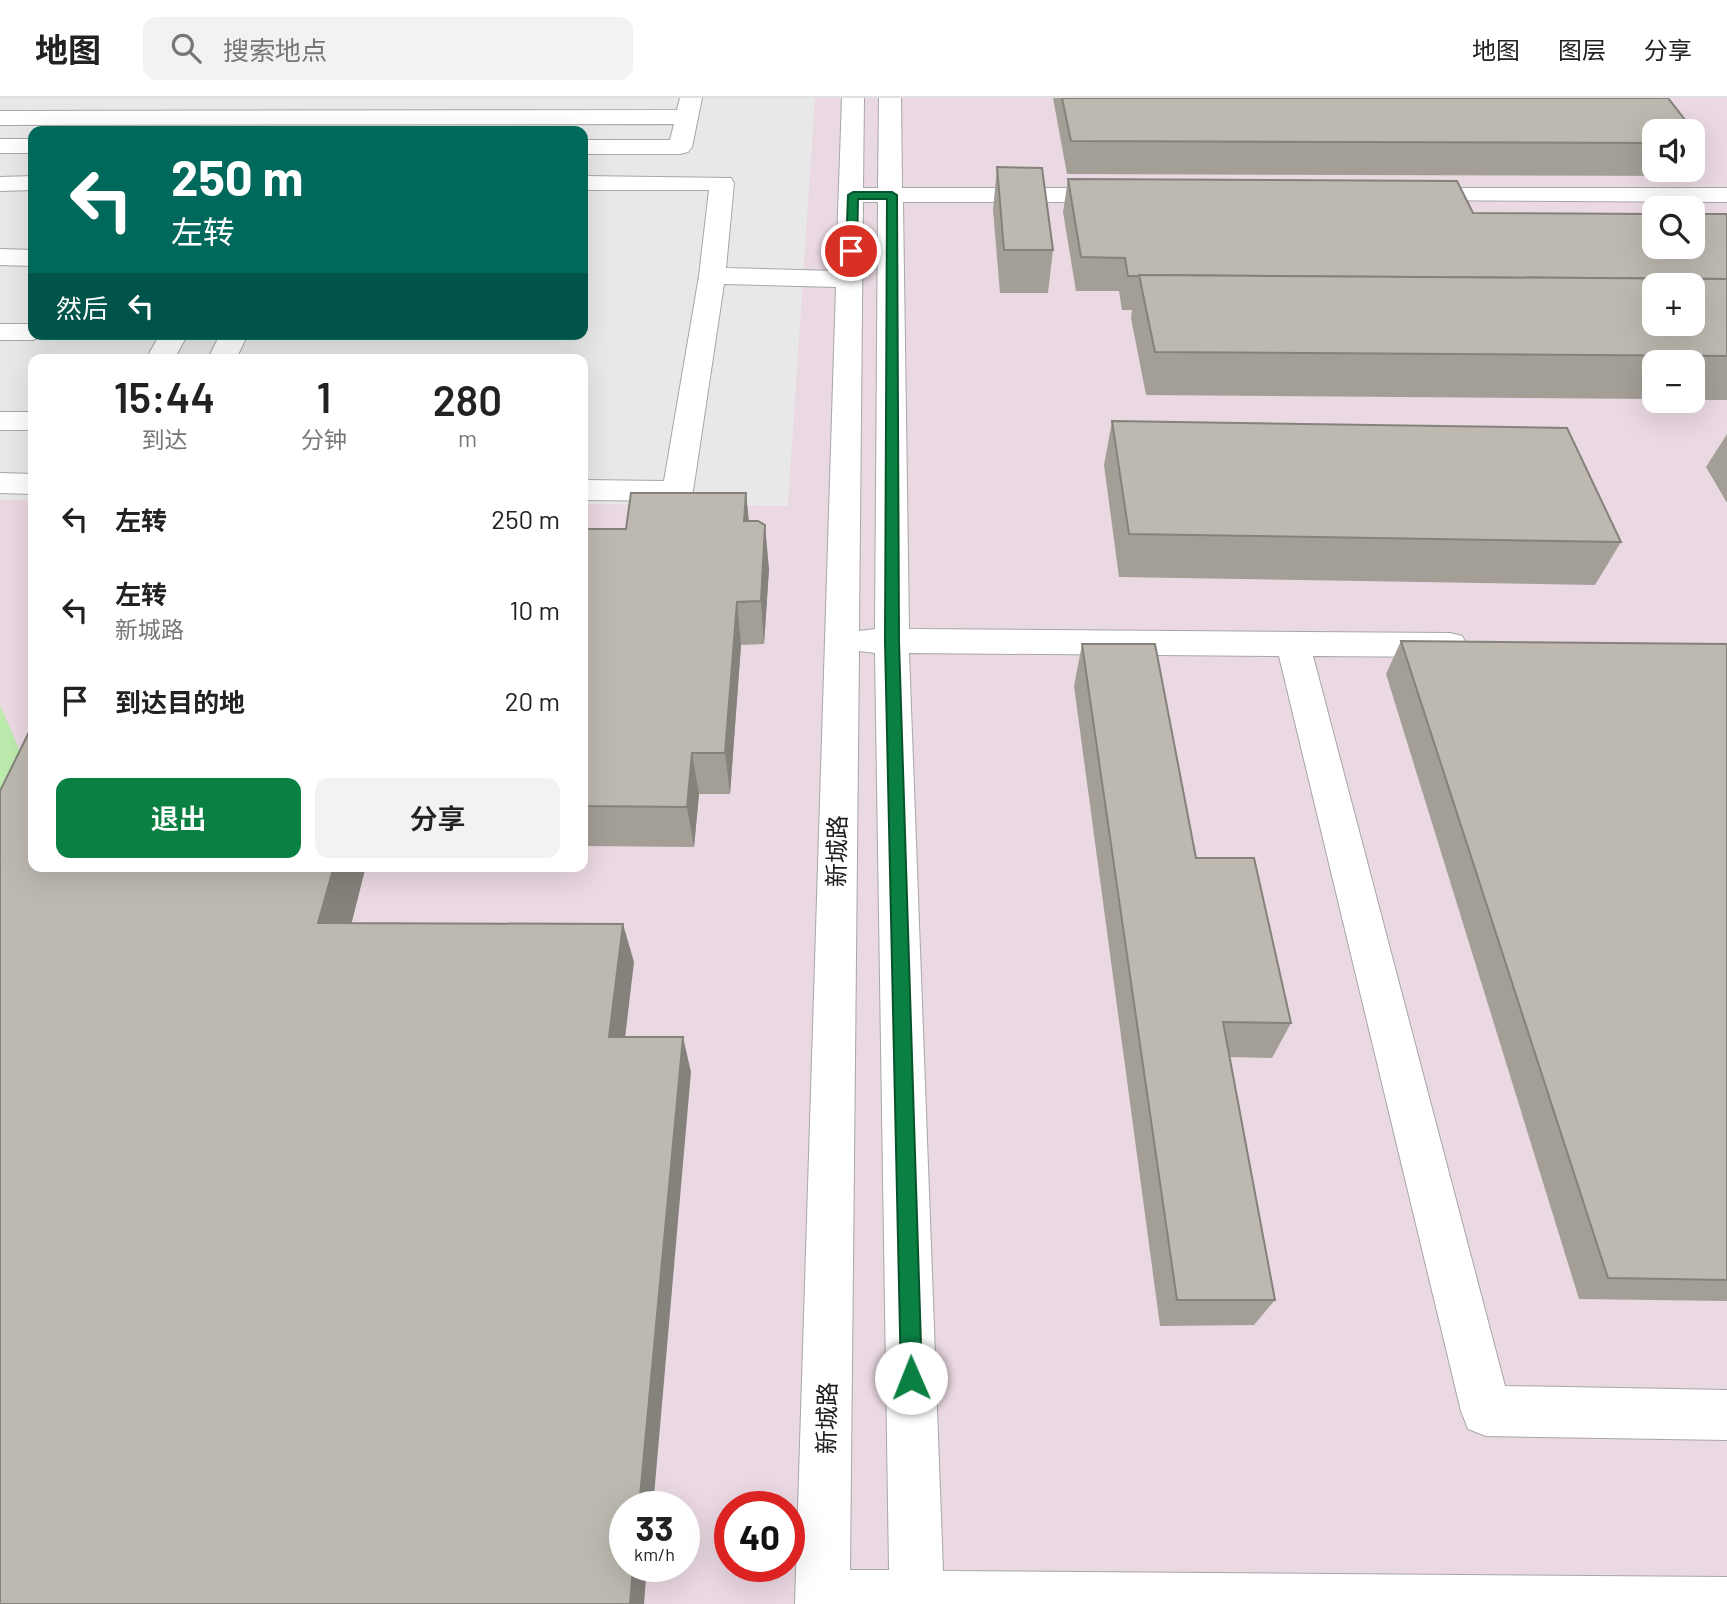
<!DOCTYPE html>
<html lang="zh">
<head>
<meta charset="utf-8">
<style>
	body { margin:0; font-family:Barlow,"Noto Sans SC",sans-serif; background:#f2f2f2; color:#222; height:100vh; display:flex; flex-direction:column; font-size:26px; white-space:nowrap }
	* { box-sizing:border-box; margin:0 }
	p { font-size:23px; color:#767676 }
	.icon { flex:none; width:38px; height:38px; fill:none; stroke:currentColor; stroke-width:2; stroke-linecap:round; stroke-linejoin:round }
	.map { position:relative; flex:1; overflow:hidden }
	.drawer { position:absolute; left:28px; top:256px; width:560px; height:518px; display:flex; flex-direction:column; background:#fff; border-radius:14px; box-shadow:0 7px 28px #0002 }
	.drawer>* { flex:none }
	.guide { position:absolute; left:28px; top:28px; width:560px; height:214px; border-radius:14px; box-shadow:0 7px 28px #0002; background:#00695c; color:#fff; overflow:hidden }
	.tools { position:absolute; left:1642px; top:21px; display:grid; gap:14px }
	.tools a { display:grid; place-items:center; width:63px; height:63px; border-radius:14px; background:#fff; box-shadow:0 7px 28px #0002; font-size:35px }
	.speed { position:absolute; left:609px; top:1393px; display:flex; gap:14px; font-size:35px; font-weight:700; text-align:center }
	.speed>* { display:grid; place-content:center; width:91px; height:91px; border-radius:50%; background:#fff; box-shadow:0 7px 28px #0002; line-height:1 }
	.speed small { font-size:18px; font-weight:400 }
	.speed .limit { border:10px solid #d22; background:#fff; color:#111 }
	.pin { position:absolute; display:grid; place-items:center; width:60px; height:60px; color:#fff; margin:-30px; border:4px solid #fff; border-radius:50%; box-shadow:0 2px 7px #0007 }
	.me { position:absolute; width:77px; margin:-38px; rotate:359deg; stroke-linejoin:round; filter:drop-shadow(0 0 5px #0008) }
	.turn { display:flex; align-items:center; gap:24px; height:147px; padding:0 28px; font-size:32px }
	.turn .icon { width:91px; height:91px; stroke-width:2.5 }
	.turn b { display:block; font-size:49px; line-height:60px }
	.then { display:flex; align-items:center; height:66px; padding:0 28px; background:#0003; gap:14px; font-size:26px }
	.eta { display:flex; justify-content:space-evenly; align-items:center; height:119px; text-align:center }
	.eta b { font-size:42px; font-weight:600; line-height:49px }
	.action { display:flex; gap:14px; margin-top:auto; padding:14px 28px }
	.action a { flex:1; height:80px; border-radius:14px; background:#0b8043; color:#fff; font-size:28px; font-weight:600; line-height:80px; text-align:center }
	.action a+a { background:#f2f2f2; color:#222 }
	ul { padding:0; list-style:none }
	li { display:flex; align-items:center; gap:21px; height:91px; padding:0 28px }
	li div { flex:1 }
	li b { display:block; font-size:26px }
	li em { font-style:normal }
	header { display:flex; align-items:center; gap:42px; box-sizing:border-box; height:98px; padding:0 35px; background:#fff; border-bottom:2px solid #e0e0e0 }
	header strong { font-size:33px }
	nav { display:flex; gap:38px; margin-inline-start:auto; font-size:24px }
	.search { width:490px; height:63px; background:#f2f2f2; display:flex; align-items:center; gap:18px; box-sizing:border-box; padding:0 24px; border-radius:14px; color:#767676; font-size:26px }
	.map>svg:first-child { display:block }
</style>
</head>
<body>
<header>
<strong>地图</strong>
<div class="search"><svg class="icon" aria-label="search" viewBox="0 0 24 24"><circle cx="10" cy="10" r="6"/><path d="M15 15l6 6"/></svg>搜索地点</div>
<nav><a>地图</a><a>图层</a><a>分享</a></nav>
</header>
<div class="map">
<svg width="1727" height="1506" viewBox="0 0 1727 1506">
	<rect width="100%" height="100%" fill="#f1f0e7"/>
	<path fill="#ead8e2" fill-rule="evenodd" d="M 0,0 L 1727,0 L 1727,1506 L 0,1506 ZM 33,33 L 583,33 L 583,236 L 33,236 ZM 1654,33 L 1692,33 L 1692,72 L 1654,72 ZM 1654,110 L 1692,110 L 1692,149 L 1654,149 ZM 1654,187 L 1692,187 L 1692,226 L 1654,226 ZM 33,261 L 583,261 L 583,768 L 33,768 ZM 1654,264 L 1692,264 L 1692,303 L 1654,303 ZM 625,1409 L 684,1409 L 684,1468 L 625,1468 ZM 730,1409 L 789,1409 L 789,1468 L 730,1468 Z"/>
	<path fill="#bdeaad" d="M 0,607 L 30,676 L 0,772 Z"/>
	<path fill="#e8e8e8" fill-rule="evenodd" d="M 0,0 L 815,0 L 788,408 L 583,406 L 583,261 L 33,261 L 33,402 L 0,402 ZM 33,33 L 583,33 L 583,236 L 33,236 Z"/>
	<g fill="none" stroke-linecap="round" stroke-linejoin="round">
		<g stroke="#a7a7a7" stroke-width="2">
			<g id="minor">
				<path d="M 680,0 L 702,0 L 692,49 L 688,54 L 680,56 L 583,56 L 583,42 L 670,42 L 674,26 L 0,27 L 0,13 L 677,12 Z"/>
				<path d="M 842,0 L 864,0 L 863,90 L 878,90 L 879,0 L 901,0 L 902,90 L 1117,90 L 1126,92 L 1129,97 L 1126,102 L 1117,104 L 903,104 L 909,531 L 1450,535 L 1462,538 L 1467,547 L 1462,556 L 1450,559 L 1313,558 L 1505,1288 L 1727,1292 L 1727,1342 L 1486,1338 L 1468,1331 L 1461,1313 L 1279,558 L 909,555 L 943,1473 L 1727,1479 L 1727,1506 L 795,1506 L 836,189 L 724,186 L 693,393 L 689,400 L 678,403 L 583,402 L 583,382 L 664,383 L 699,178 L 709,92 L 583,92 L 583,78 L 731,80 L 734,85 L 726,170 L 836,173 ZM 863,104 L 878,104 L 875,531 L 859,533 ZM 859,553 L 875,555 L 889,1472 L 850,1472 Z"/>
				<rect x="0" y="41" width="33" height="14"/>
				<path d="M 33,78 L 33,92 L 0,93 L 0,79 Z"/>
				<path d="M 1412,90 L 1727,90 L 1727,104 L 1403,102 L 1400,97 L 1403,92 Z"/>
				<path d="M 0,151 L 33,152 L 33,168 L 0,167 Z"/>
				<path d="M 0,226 L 33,226 L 33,236 L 45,236 L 33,242 L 0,242 Z"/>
				<path d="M 160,236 L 188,236 L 174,261 L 146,261 Z"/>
				<path d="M 220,236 L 248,236 L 236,261 L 208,261 Z"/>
				<rect x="0" y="314" width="33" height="18"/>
				<path d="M 0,375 L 33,376 L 33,396 L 0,395 Z"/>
			</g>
		</g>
		<use href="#minor" fill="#fff" fill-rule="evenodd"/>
	</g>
	<g fill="#a39f97">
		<path d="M 1053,0 L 1668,0 L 1703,45 L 1692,66 L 1692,33 L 1654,33 L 1654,72 L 1689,72 L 1686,78 L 1067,76 Z"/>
		<path d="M 997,69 L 1053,152 L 1048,195 L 1000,195 L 993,112 Z"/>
		<path d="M 1068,81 L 1473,115 L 1727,116 L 1727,302 L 1692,302 L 1692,264 L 1654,264 L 1654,301 L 1146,297 L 1131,220 L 1132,212 L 1122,212 L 1119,193 L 1076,193 L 1063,114 Z"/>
		<path d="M 1112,323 L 1621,444 L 1595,487 L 1119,479 L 1104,367 Z"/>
		<path d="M 1727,336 L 1727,405 L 1706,369 Z"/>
		<path d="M 746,395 L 749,423 L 769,471 L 764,546 L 741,547 L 730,696 L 699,696 L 694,749 L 583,748 L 583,431 L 626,431 Z"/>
		<path d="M 1401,543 L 1727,546 L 1727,1203 L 1579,1201 L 1386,576 Z"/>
		<path d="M 1082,546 L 1196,760 L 1291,925 L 1272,960 L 1229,959 L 1275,1202 L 1254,1227 L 1160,1228 L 1074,588 Z"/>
	</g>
	<g fill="#84827b">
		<path d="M 746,395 L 750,438 L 744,423 Z"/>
		<path d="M 765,427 L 769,471 L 764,546 L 761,503 Z"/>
		<path d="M 737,504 L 741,547 L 730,696 L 725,655 Z"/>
		<path d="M 692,655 L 699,696 L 694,749 L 687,709 Z"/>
		<path d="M 334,768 L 366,768 L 342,863 L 318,825 Z"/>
		<path d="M 623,826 L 634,864 L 621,974 L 609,939 Z"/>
		<path d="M 683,939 L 691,974 L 653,1409 L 639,1409 Z"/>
		<path d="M 633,1468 L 647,1468 L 644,1506 L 630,1506 Z"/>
	</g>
	<g fill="#bdb9b0" stroke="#84827b" stroke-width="2" fill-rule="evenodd">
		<path d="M 1062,0 L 1668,0 L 1703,45 L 1692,45 L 1692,33 L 1654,33 L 1654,45 L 1071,43 Z"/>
		<path d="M 997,69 L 1042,70 L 1053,152 L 1004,152 Z"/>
		<path d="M 1068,81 L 1457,83 L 1473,115 L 1654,116 L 1654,149 L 1692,149 L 1692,116 L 1727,116 L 1727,181 L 1139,177 L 1139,178 L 1128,178 L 1125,160 L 1081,159 Z"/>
		<path d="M 1139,177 L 1727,181 L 1727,258 L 1155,254 ZM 1654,187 L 1692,187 L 1692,226 L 1654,226 Z"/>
		<path d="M 1112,323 L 1567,330 L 1621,444 L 1129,436 Z"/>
		<path d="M 631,395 L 746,395 L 744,423 L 758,423 L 765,427 L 761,503 L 737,504 L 725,655 L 692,655 L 687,709 L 583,708 L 583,431 L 626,431 Z"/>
		<path d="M 1401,543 L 1727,546 L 1727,1182 L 1608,1180 Z"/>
		<path d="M 1082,546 L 1155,546 L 1196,760 L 1254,760 L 1291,925 L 1223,924 L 1275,1202 L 1177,1202 Z"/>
		<path d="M 33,626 L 33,768 L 334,768 L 318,825 L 623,826 L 609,939 L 683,939 L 639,1409 L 625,1409 L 625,1468 L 633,1468 L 630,1506 L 0,1506 L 0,693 Z"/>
	</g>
	<path fill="#0b8043" stroke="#07532c" stroke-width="2" d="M 853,94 L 892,94 L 897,97 L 899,543 L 922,1280 L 919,1288 L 911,1291 L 904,1288 L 901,1280 L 885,543 L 887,101 L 858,101 L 857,153 L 851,156 L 846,153 L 848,97 Z"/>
	<g text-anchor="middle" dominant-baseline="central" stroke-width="7" stroke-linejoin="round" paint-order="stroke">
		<g font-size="24" fill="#202020" stroke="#fff">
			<text transform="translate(836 753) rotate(-89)">新城路</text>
			<text transform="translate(826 1320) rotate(-89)">新城路</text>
		</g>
	</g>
</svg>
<div class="tools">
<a><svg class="icon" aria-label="sound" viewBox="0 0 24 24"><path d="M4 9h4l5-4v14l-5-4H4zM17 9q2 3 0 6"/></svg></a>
<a><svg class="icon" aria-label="search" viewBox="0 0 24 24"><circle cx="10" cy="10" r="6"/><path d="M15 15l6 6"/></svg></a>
<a>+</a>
<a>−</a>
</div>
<div class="speed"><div>33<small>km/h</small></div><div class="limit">40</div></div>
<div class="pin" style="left:851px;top:153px;background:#d93025"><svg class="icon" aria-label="arrive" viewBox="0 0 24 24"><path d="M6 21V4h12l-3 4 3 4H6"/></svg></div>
<svg class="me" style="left:911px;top:1280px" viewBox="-20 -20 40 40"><circle r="19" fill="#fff"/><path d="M0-13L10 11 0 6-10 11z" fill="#0b8043"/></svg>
<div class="guide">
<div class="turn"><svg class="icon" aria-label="left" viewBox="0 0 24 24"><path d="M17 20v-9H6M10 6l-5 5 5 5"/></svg><div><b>250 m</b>左转</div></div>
<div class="then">然后<svg class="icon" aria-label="left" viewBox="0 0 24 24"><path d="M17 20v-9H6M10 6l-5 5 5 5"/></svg></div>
</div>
<section class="drawer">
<div class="eta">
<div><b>15:44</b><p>到达</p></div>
<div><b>1</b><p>分钟</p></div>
<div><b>280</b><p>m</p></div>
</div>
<ul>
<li><svg class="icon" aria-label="left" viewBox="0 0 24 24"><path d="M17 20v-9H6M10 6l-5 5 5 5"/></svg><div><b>左转</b></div><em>250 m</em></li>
<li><svg class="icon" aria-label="left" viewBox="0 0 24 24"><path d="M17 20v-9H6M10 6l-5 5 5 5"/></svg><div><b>左转</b><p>新城路</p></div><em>10 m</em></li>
<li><svg class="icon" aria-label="arrive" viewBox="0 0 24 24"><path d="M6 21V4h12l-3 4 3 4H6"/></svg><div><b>到达目的地</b></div><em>20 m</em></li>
</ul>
<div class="action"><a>退出</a><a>分享</a></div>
</section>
</div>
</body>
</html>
